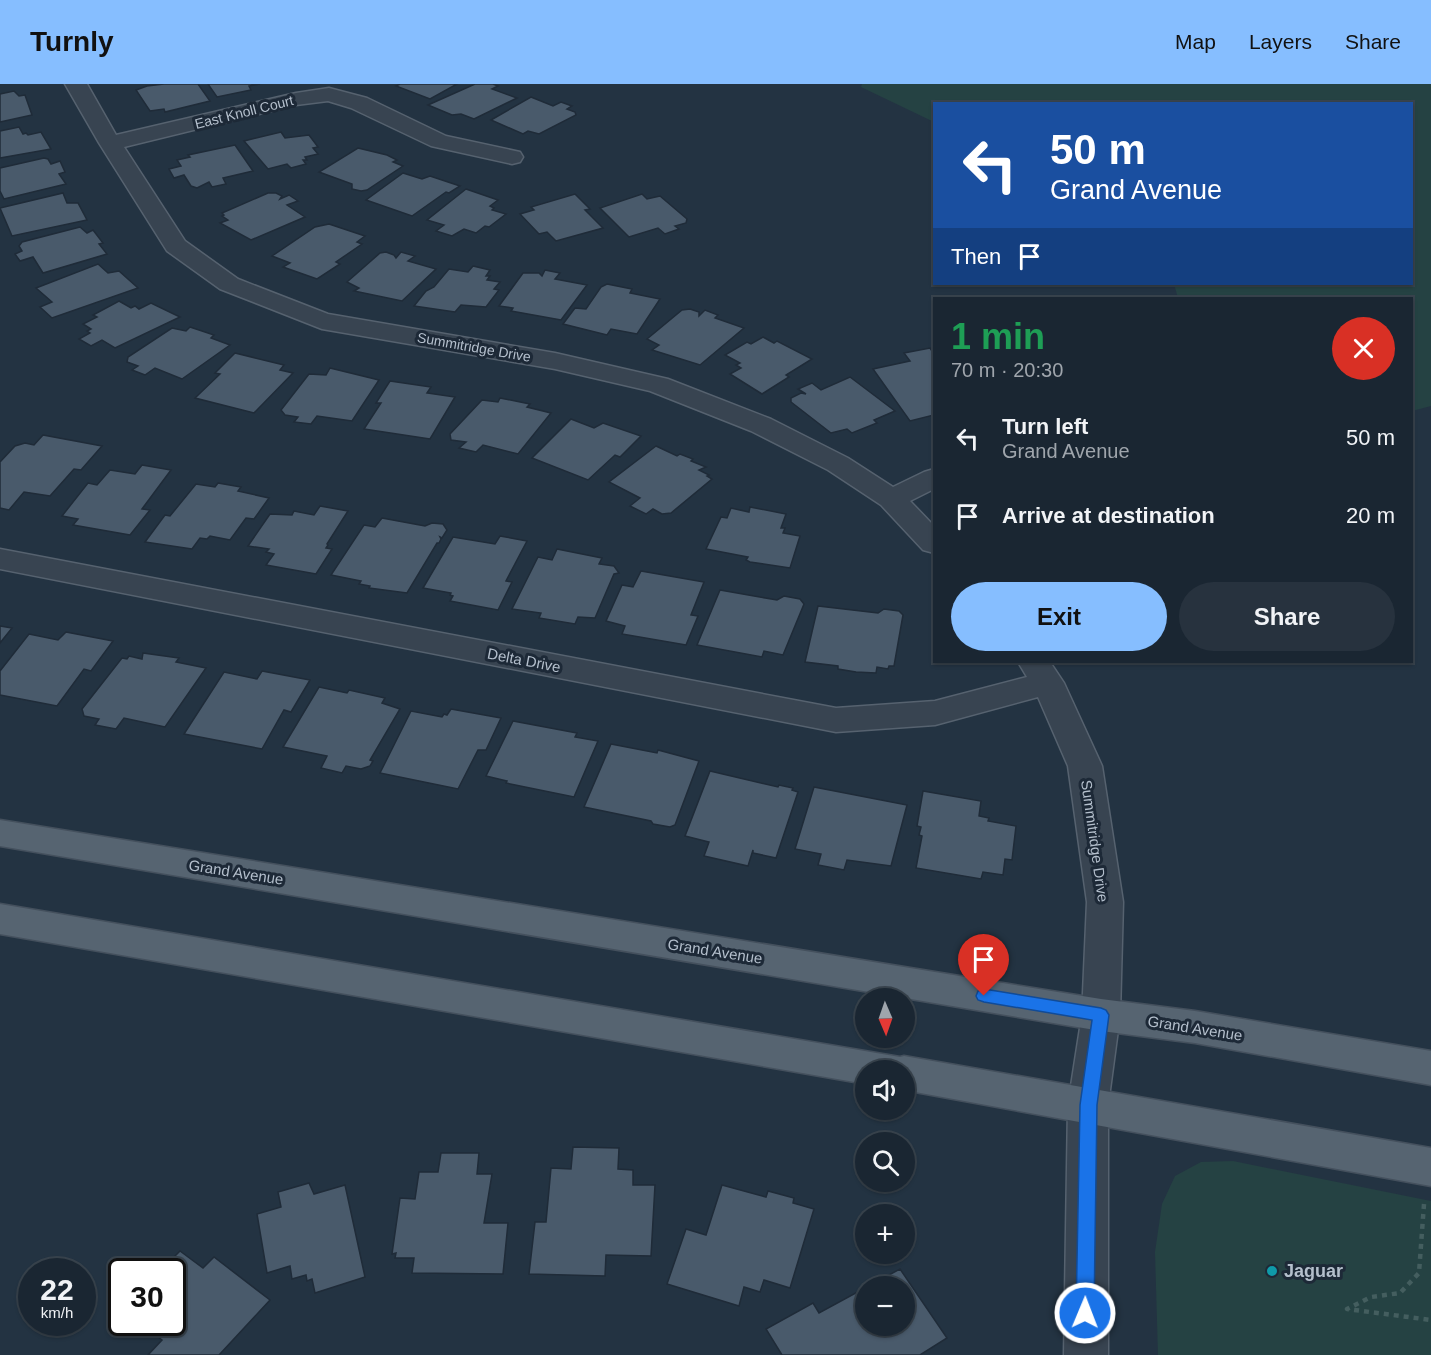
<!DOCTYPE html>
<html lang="en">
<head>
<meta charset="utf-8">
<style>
	body { margin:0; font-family:Arial,sans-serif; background:#27323e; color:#f1f3f6; height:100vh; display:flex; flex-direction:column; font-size:22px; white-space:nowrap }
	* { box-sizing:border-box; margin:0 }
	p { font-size:20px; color:#9fa5ac }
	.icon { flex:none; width:33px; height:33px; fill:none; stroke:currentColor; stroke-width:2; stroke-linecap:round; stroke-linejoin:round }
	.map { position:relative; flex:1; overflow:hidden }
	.sheet { position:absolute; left:933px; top:213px; width:480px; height:366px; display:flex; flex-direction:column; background:#1a2632; border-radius:0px; box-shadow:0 2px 4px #0004,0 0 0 2px #38434d }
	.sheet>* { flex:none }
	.guide { position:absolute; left:933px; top:18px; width:480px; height:183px; border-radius:0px; box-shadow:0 2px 4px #0004,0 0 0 2px #38434d; background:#1a4fa0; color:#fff; overflow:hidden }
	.needle { width:39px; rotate:178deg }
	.tools { position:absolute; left:855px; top:904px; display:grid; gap:12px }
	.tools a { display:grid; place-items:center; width:60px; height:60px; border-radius:50%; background:#1a2632; box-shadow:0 2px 4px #0004,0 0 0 2px #38434d; font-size:30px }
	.speed { position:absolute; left:18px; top:1174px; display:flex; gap:12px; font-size:30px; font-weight:700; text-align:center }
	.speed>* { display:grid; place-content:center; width:78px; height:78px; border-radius:50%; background:#1a2632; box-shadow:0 2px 4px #0004,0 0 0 2px #38434d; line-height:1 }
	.speed small { font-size:15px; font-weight:400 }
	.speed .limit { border:3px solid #111; border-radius:9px; background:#fff; color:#111 }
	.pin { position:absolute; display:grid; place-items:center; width:51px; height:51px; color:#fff; margin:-62px -26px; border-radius:50% 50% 50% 0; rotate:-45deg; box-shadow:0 0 6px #0007 }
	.pin .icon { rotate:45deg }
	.me { position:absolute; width:66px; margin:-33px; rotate:1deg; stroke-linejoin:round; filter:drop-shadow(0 0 4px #0008) }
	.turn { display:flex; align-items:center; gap:21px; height:126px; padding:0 18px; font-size:27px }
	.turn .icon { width:78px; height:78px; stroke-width:2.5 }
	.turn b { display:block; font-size:42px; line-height:51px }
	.then { display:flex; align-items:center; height:57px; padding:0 18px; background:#0003; gap:12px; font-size:22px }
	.round { display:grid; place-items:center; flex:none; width:63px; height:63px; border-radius:32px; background:#27323e }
	.summary { display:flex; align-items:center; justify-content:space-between; height:102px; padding:0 18px }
	h1 { font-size:36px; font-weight:700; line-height:45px; color:#1e9e55 }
	.button { display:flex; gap:12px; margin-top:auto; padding:12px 18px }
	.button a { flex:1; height:69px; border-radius:36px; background:#86beff; color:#111; font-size:24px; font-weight:700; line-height:69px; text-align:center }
	.button a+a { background:#27323e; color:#f1f3f6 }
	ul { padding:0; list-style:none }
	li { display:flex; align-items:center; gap:18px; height:78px; padding:0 18px }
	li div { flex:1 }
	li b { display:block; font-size:22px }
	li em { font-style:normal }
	header { display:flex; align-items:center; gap:36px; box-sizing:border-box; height:84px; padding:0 30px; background:#86beff; color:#111 }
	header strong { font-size:28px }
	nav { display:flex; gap:33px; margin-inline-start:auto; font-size:21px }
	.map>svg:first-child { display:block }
</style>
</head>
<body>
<header>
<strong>Turnly</strong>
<nav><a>Map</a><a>Layers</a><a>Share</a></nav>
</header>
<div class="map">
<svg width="1431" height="1271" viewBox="0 0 1431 1271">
	<rect width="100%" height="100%" fill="#233342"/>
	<g fill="#254243">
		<path d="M 862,0 L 1431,0 L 1431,322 L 1412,327 L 1412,214 L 1178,214 L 1174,200 L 1412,200 L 1412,20 L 934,20 L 934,38 L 861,3 Z"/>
		<path d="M 1233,1077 L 1431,1117 L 1431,1271 L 1158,1271 L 1155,1168 L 1162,1120 L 1175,1092 L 1201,1078 Z"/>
	</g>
	<g fill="#495a6b" stroke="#1f2b38" stroke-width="1.5" fill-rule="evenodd">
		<path d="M 164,0 L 198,0 L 210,17 L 165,28 L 164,25 L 150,27 L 136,6 L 147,2 Z"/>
		<path d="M 208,0 L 260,0 L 249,2 L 251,6 L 217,13 Z"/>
		<path d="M 400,0 L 457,0 L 430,15 L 396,2 Z"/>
		<path d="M 475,0 L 493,0 L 498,2 L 492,5 L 517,14 L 474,35 L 461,30 L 452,31 L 428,21 Z"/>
		<path d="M 14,7 L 19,12 L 25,11 L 32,31 L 0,38 L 0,10 Z"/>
		<path d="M 531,13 L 553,22 L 561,18 L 572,22 L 567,25 L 575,28 L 576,31 L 539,50 L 528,47 L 523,50 L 491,36 Z"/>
		<path d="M 19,43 L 23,50 L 26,49 L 28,51 L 41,48 L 51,65 L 0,74 L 0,47 Z"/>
		<path d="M 281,48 L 285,54 L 309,51 L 318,63 L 313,64 L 318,70 L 305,73 L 307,76 L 303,76 L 306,80 L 291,84 L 287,80 L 268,85 L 244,57 Z"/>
		<path d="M 235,61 L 253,87 L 223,94 L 226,100 L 212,103 L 209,98 L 197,104 L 191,102 L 184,91 L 174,94 L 169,85 L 181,82 L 177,76 L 190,73 L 188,71 Z"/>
		<path d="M 358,64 L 387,71 L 397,76 L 393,78 L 403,82 L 367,106 L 361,107 L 352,105 L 352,100 L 319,88 Z"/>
		<path d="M 44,74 L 48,75 L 51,80 L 60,77 L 65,88 L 59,90 L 66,100 L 4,115 L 0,107 L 0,84 Z"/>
		<path d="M 403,89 L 422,95 L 430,92 L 460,102 L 449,109 L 446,108 L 412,132 L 366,116 Z"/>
		<path d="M 466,105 L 498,116 L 490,122 L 494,124 L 492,126 L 506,130 L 489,143 L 485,142 L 476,149 L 464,145 L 452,152 L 436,147 L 444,141 L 427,136 Z"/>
		<path d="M 63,109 L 67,119 L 78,119 L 87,136 L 12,152 L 0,124 Z"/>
		<path d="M 268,109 L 276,109 L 282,112 L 280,115 L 289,111 L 298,117 L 287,121 L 305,133 L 251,156 L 220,139 L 228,136 L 222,132 L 224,131 L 222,129 Z"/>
		<path d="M 575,110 L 590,125 L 585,126 L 603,144 L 556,157 L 547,148 L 539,150 L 520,130 L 534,126 L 531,123 Z"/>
		<path d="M 642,110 L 647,115 L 660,112 L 687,135 L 686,139 L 675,142 L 679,145 L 665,150 L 658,144 L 629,153 L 600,124 Z"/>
		<path d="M 329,140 L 365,152 L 357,158 L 362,160 L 336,178 L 340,180 L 317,195 L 283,183 L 290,179 L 272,172 L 315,143 Z"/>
		<path d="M 80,143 L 87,149 L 93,146 L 103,159 L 99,160 L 107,170 L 43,189 L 33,173 L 20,177 L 15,170 L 22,167 L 19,162 L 22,158 Z"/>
		<path d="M 386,168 L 394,171 L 396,174 L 401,168 L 415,172 L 408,177 L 436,185 L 402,217 L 354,207 L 359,204 L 347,198 L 380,169 Z"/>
		<path d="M 98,180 L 108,189 L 119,187 L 138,204 L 52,234 L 40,223 L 52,218 L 36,204 Z"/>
		<path d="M 473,182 L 490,186 L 486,192 L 490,192 L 487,196 L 500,198 L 494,205 L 499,206 L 486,223 L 461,221 L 455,228 L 414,222 L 426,207 L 434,203 L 449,185 L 468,188 Z"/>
		<path d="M 545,186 L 560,189 L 555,195 L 587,201 L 561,236 L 511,227 L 513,224 L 499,222 L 523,189 L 539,189 L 542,192 Z"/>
		<path d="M 607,200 L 632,205 L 630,209 L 660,215 L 637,250 L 611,245 L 607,251 L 563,240 L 575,224 L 586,225 L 601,203 Z"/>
		<path d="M 119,217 L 131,224 L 135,222 L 139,225 L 151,219 L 180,233 L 115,264 L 102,256 L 91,262 L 79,255 L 90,249 L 87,247 L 91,245 L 83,240 L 97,233 L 93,231 Z"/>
		<path d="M 690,225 L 699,228 L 699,232 L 705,226 L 718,231 L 715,234 L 744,244 L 700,281 L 652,266 L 659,261 L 647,255 L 682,226 Z"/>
		<path d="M 190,243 L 214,251 L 211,254 L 230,261 L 182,295 L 155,284 L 145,291 L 132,286 L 138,282 L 127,278 L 128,273 L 172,244 L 186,247 Z"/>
		<path d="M 763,253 L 774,259 L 777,257 L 812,275 L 786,291 L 789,293 L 762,310 L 730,290 L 741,284 L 736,281 L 740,279 L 725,271 L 747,258 L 751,260 Z"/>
		<path d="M 930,264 L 934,270 L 934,331 L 910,337 L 873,285 L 910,277 L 904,269 Z"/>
		<path d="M 235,269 L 284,281 L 280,286 L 293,289 L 254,329 L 195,314 L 220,290 L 215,289 Z"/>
		<path d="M 330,284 L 379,296 L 352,337 L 317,332 L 311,340 L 294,338 L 298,333 L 285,331 L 281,326 L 309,290 L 326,291 Z"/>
		<path d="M 850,293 L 895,327 L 874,336 L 877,339 L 852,349 L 847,345 L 831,349 L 791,318 L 791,314 L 801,309 L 806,310 L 798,305 L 812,299 L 821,306 Z"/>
		<path d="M 390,297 L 431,303 L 427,309 L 455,313 L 430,355 L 364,345 L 381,319 L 376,319 Z"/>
		<path d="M 500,314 L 530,320 L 527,323 L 551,329 L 518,370 L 483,361 L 476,368 L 459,364 L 466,358 L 451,356 L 450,350 L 482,316 L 498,318 Z"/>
		<path d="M 571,335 L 594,344 L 603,339 L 641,352 L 620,373 L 615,371 L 588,396 L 532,374 Z"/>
		<path d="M 43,351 L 102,362 L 81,386 L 74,385 L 50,412 L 24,408 L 9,426 L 0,424 L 0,378 L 15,362 L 25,359 L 34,361 Z"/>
		<path d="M 656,362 L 677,372 L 680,370 L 693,375 L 691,377 L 706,383 L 699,386 L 709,391 L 707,392 L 712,395 L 671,429 L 662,430 L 653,425 L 646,430 L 630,422 L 640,414 L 609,398 Z"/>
		<path d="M 142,381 L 171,386 L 142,425 L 150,426 L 130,451 L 73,441 L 78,435 L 62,432 L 88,399 L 97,401 L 110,386 L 135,390 Z"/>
		<path d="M 218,399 L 241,403 L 238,407 L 269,414 L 254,435 L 246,434 L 230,456 L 210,452 L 207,455 L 200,454 L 192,465 L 145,458 L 165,431 L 170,432 L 196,400 L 215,403 Z"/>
		<path d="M 320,422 L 348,427 L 327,460 L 328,461 L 326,464 L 332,465 L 316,490 L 266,481 L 274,470 L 266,468 L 269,465 L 248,462 L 270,430 L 292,431 L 294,427 L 314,431 Z"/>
		<path d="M 750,423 L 786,430 L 781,444 L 785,444 L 783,449 L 800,452 L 790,484 L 750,478 L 746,476 L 748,473 L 706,465 L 721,433 L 727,434 L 731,424 L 749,428 Z"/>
		<path d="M 382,434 L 425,442 L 432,439 L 443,440 L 447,446 L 442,454 L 440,453 L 441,455 L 439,459 L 437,459 L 407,509 L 369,504 L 370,502 L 359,500 L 361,497 L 331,491 L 364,441 L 375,443 Z"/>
		<path d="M 500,452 L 527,457 L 506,497 L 512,498 L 498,526 L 450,517 L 453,512 L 450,511 L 451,509 L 423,504 L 453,453 L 495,460 Z"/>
		<path d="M 557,465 L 602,474 L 599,480 L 614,482 L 619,489 L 614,490 L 595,534 L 578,533 L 575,540 L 539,534 L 541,529 L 512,525 L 538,473 L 552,476 Z"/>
		<path d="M 641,487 L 704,498 L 691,531 L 698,532 L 686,561 L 622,550 L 625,542 L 606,537 L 622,501 L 633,503 Z"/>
		<path d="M 720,506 L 777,516 L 784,512 L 800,515 L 804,520 L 783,571 L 764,567 L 762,573 L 697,561 Z"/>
		<path d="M 818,522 L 878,529 L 884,525 L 899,527 L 903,531 L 894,582 L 889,582 L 888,585 L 877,583 L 876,589 L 856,588 L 838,585 L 838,582 L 805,578 Z"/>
		<path d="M 0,542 L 12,544 L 0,559 Z"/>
		<path d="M 66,548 L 113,557 L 91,587 L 84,585 L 57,622 L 0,611 L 0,587 L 29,550 L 58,556 Z"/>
		<path d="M 143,569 L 179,574 L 176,578 L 206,584 L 165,643 L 124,634 L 116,645 L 95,641 L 99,635 L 84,632 L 82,625 L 122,574 L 127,575 L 129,572 L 142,575 Z"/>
		<path d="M 262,587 L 310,596 L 291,628 L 284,626 L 262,665 L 184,650 L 224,588 L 257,595 Z"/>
		<path d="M 319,603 L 347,609 L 349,606 L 385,614 L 382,619 L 400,625 L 370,676 L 373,677 L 370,682 L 361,685 L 346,682 L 342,689 L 321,684 L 327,672 L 283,663 Z"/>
		<path d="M 451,625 L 501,634 L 486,666 L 478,666 L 458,705 L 380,689 L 411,627 L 442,633 L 444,630 L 447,631 Z"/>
		<path d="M 513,637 L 577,649 L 575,653 L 598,657 L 574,713 L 506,699 L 507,697 L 486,692 Z"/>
		<path d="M 611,660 L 657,669 L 658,666 L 699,677 L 675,741 L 670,743 L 653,740 L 651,737 L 584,723 Z"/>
		<path d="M 710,687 L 778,703 L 779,701 L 793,704 L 792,706 L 798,708 L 776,774 L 753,769 L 753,766 L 748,782 L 704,772 L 709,758 L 685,752 Z"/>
		<path d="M 814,703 L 907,721 L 891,782 L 847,776 L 844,786 L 818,781 L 821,770 L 795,765 Z"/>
		<path d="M 923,707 L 981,717 L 979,732 L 989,734 L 988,737 L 1016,742 L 1012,776 L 1005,775 L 1003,791 L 983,788 L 981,795 L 916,784 L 922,752 L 919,751 L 921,743 L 917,742 Z"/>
		<path d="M 573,1063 L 619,1064 L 618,1085 L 633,1086 L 633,1101 L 655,1101 L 651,1172 L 606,1171 L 605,1192 L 529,1190 L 535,1138 L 546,1138 L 551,1084 L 571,1085 Z"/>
		<path d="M 441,1069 L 479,1069 L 477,1090 L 492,1090 L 484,1139 L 508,1139 L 503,1190 L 412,1189 L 414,1174 L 395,1174 L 396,1169 L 392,1170 L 400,1114 L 415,1115 L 419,1088 L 438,1088 Z"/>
		<path d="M 309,1099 L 314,1110 L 345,1101 L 365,1193 L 315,1209 L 312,1195 L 307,1197 L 306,1191 L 292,1195 L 290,1182 L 267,1189 L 257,1130 L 281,1123 L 278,1108 Z"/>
		<path d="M 722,1101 L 766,1113 L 768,1107 L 794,1114 L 793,1119 L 814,1125 L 790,1204 L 764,1196 L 760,1208 L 744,1203 L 739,1222 L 667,1200 L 686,1145 L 706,1151 Z"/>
		<path d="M 180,1167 L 203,1184 L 214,1173 L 270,1216 L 219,1271 L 148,1271 L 162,1256 L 141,1239 L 172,1239 L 172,1188 L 159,1188 Z"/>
		<path d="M 900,1185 L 947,1254 L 920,1271 L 782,1271 L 766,1245 L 813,1219 L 819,1229 ZM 866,1203 L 904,1203 L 904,1242 L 866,1242 Z"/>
	</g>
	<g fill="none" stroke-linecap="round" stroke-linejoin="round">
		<g stroke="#56626f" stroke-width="3">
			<g id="street">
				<path d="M 65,0 L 87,0 L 116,51 L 296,9 L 329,4 L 367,14 L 446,52 L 520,68 L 523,73 L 520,78 L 512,80 L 431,62 L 351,24 L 328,17 L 296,21 L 124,63 L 185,157 L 238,195 L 328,230 L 555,269 L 668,295 L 771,335 L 848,374 L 893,403 L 924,388 L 934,385 L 934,405 L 910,417 L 934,442 L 934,469 L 923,466 L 881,421 L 828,386 L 751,347 L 650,307 L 555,285 L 322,245 L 220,205 L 167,167 L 99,59 Z"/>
				<path d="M 0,465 L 836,624 L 935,617 L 1027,593 L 1018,578 L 1050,578 L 1064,599 L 1102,682 L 1123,818 L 1120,931 L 1108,1021 L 1108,1271 L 1064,1271 L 1068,1021 L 1082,931 L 1087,818 L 1068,682 L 1038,613 L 935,641 L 836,648 L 0,485 Z"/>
			</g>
		</g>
		<g stroke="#44505d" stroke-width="3">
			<g id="primary">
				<path d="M 0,736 L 1101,915 L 1195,927 L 1431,967 L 1431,1001 L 1195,959 L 1101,947 L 0,762 Z"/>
				<path d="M 0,820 L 900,973 L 904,972 L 1431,1064 L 1431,1102 L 904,1006 L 904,987 L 866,987 L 866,1000 L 0,850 Z"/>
			</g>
		</g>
		<path stroke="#445e5f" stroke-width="4.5" stroke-dasharray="5 5" stroke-linecap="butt" d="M 1424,1120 L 1419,1189 L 1400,1209 L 1371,1213 L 1347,1225 L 1431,1236"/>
		<use href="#street" fill="#384451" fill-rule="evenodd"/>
		<use href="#primary" fill="#566471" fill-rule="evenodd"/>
	</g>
	<path fill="#1a73e8" stroke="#114b97" stroke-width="1.5" d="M 984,905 L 1101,924 L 1106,926 L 1109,931 L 1097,1021 L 1094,1229 L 1091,1235 L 1085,1238 L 1078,1235 L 1076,1229 L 1080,1021 L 1092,936 L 984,918 L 978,916 L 976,912 L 978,907 Z"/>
	<circle fill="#0f9aa8" stroke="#1d2937" stroke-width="2" cx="1272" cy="1187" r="6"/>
	<g text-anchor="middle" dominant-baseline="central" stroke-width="6" stroke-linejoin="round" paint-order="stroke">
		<g font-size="14" fill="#b4bfcc" stroke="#1d2937">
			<text transform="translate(244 28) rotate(-14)">East Knoll Court</text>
			<text transform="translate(474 263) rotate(10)">Summitridge Drive</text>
		</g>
		<g font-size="15" fill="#b4bfcc" stroke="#1d2937">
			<text transform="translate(524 576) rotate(11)">Delta Drive</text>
			<text transform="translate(1095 757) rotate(82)">Summitridge Drive</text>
			<text transform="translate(236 788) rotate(9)">Grand Avenue</text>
			<text transform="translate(715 867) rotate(9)">Grand Avenue</text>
			<text transform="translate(1195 944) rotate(9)">Grand Avenue</text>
		</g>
		<g font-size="18" font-weight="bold" fill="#b4bfcc" stroke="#1d2937" text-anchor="start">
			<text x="1284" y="1187">Jaguar</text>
		</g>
	</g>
</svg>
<div class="tools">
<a><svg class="needle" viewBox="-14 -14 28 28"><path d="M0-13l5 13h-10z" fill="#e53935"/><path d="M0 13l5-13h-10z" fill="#9fa5ac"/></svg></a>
<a><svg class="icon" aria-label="sound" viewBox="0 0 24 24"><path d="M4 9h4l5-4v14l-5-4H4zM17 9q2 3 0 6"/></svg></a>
<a><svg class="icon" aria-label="search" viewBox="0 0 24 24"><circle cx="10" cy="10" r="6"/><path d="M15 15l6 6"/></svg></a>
<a>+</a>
<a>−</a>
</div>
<div class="speed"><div>22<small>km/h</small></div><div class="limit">30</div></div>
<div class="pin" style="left:984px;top:912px;background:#d93025"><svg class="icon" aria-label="arrive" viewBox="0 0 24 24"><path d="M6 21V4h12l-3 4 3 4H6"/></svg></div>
<svg class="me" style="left:1085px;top:1229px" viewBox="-20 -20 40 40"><circle r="17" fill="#1a73e8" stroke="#fff" stroke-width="3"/><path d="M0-11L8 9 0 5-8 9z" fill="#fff"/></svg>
<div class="guide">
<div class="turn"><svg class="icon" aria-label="left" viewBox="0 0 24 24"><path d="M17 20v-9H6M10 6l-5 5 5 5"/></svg><div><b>50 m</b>Grand Avenue</div></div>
<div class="then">Then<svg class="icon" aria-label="arrive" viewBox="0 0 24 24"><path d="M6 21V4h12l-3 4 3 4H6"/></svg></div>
</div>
<section class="sheet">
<div class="summary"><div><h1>1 min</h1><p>70 m · 20:30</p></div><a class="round" style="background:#d93025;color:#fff"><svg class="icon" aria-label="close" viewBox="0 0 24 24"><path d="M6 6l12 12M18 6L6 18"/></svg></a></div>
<ul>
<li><svg class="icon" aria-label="left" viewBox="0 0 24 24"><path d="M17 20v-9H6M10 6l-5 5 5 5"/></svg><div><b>Turn left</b><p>Grand Avenue</p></div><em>50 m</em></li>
<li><svg class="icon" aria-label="arrive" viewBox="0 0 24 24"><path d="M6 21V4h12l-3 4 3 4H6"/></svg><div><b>Arrive at destination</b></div><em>20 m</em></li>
</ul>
<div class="button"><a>Exit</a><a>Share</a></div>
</section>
</div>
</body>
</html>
